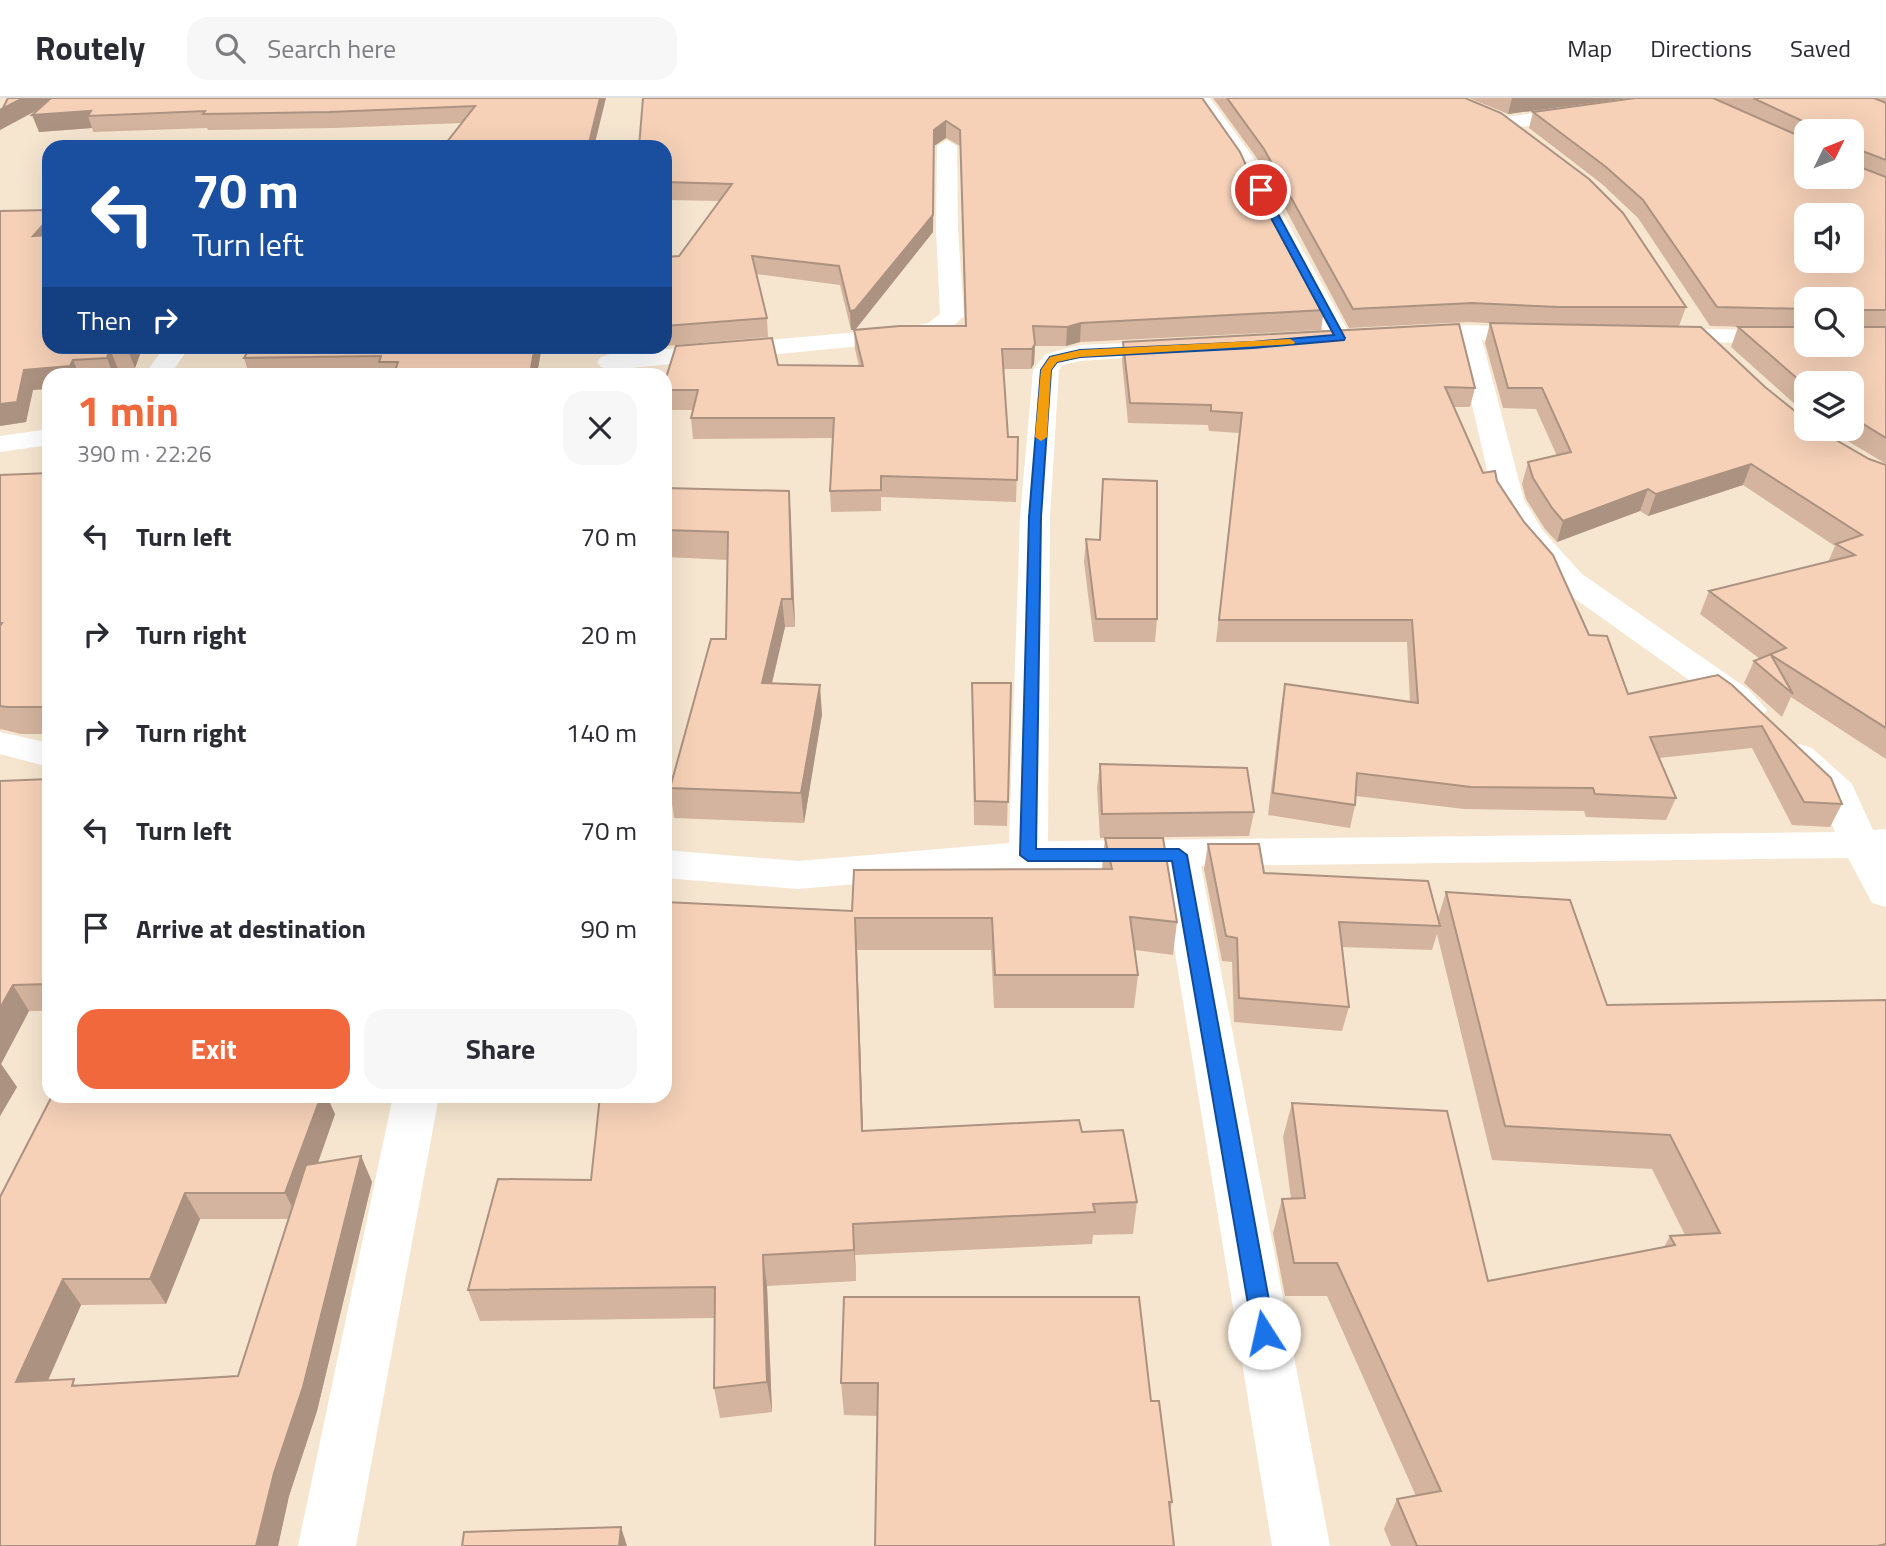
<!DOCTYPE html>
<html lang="en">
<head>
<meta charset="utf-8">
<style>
	body { margin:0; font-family:"Titillium Web",sans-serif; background:#f7f7f7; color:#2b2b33; height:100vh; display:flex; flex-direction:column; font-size:26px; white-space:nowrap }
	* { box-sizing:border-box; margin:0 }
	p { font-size:23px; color:#7c7c81 }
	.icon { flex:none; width:38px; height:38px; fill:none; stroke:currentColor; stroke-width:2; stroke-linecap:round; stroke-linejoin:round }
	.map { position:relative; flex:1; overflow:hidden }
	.details { position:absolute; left:42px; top:270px; width:630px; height:735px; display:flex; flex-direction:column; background:#fff; border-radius:21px; box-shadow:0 7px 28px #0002 }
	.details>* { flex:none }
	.hud { position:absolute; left:42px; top:42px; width:630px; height:214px; border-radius:21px; box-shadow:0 7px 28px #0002; background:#1a4fa0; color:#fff; overflow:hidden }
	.needle { width:46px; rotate:47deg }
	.tools { position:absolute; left:1794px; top:21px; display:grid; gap:14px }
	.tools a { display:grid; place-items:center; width:70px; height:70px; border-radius:14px; background:#fff; box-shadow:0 7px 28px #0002; font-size:35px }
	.pin { position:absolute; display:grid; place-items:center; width:60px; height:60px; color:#fff; margin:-30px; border:4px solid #fff; border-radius:50%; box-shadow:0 2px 7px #0007 }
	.me { position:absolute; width:77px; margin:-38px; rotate:350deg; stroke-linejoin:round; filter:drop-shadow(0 0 5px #0008) }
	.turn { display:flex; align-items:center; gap:24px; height:147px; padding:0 35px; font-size:32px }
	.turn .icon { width:91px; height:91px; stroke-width:2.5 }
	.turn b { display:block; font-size:49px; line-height:60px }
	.then { display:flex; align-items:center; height:66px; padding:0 35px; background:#0003; gap:14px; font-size:26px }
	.round { display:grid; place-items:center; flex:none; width:74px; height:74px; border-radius:21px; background:#f7f7f7 }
	.overview { display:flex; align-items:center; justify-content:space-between; height:119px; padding:0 35px }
	h1 { font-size:42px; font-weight:700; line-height:52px; color:#f2683d }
	.cta { display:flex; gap:14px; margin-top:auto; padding:14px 35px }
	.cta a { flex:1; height:80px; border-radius:21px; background:#f2683d; color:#fff; font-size:28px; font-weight:700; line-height:80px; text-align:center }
	.cta a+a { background:#f7f7f7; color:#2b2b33 }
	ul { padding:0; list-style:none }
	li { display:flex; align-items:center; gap:21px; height:98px; padding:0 35px }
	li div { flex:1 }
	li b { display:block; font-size:26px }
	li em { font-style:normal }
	header { display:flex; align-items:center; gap:42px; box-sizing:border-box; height:98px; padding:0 35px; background:#fff; border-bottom:2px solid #e1e1e2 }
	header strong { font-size:33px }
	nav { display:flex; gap:38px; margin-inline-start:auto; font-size:24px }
	.search { width:490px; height:63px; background:#f7f7f7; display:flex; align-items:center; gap:18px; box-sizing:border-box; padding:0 24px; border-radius:21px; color:#7c7c81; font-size:26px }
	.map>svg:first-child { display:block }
</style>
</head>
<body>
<header>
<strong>Routely</strong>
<div class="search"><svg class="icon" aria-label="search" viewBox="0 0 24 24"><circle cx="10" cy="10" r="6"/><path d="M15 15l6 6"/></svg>Search here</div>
<nav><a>Map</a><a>Directions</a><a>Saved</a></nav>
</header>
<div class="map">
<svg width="1886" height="1448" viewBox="0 0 1886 1448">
	<rect width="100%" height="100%" fill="#fef4e2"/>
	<path fill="#f6e6d0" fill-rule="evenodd" d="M 0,0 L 1886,0 L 1886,1448 L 0,1448 ZM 1806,33 L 1852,33 L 1852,79 L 1806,79 ZM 49,49 L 665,49 L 665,248 L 49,248 ZM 1806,117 L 1852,117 L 1852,163 L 1806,163 ZM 1806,201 L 1852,201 L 1852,247 L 1806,247 ZM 49,276 L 665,276 L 665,998 L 49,998 ZM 1806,285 L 1852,285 L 1852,331 L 1806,331 Z"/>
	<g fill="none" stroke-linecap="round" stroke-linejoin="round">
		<g fill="#fff" fill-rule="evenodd">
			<path d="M 1192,0 L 1210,0 L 1260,69 L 1282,114 L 1352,240 L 1349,245 L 1340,247 L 1331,245 L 1328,240 L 1260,114 L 1240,69 Z"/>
			<path d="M 1649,0 L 1698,0 L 1689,5 L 1506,31 L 1497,25 L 1506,19 Z"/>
			<path d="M 947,42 L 957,48 L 958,132 L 964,218 L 945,236 L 904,244 L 610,272 L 601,269 L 597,264 L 601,259 L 610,256 L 904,230 L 928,225 L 940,216 L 936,132 L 937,48 Z"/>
			<path d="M 1468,227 L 1539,230 L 1548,232 L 1551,237 L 1548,242 L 1539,244 L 1482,242 L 1524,402 L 1543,433 L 1582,476 L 1748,591 L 1767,612 L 1761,620 C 1743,624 1736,620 1724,607 L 1560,490 L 1520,444 L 1494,402 L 1457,242 L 1410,244 L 1401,242 L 1398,237 L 1401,232 L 1410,230 Z"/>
			<path d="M 1658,231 L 1806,232 L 1806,246 L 1649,243 L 1646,238 L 1649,233 Z"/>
			<path d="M 1175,243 L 1184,246 L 1188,251 L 1184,256 L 1080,263 L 1063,267 L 1059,272 L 1050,419 L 1048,743 L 1835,734 L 1822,701 L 1781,658 L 1786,650 L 1799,646 L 1812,650 L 1852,686 L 1873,732 L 1886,731 L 1886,809 L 1872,805 L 1848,760 L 1201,768 L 1330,1448 L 1272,1448 L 1161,769 L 1028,771 L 799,791 L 665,780 L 665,752 L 799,763 L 1009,745 L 1020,419 L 1033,272 L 1045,256 L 1080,247 Z"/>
			<path d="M 165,248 L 190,248 L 171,276 L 145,276 Z"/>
			<path d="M 49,331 L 49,347 L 0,354 L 0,338 Z"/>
			<path d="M 0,634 L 49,645 L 49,669 L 0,656 Z"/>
			<path d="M 393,998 L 439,998 L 356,1448 L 298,1448 Z"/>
		</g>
	</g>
	<g fill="#d4b49e" fill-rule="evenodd">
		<path d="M 606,0 L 462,25 L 333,30 L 208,32 L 207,30 L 93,34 L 92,30 L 39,34 L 38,11 L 0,32 L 0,12 Z"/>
		<path d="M 1202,0 L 1260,98 L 1324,212 L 1321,232 L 1080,244 L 1066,248 L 1035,248 L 1034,266 L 1031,271 L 1003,271 L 1008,339 L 1018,339 L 1016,404 L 881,399 L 881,413 L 831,414 L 830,393 L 832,340 L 693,341 L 691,320 L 693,312 L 665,312 L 665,283 L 778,267 L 859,268 L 855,251 L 854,232 L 965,228 L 960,48 L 946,40 L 934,48 L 933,134 L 855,232 L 851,232 L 840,187 L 756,176 L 767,220 L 768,239 L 665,248 L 665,159 L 679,158 L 719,103 L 665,102 L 665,49 Z"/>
		<path d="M 1213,0 L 1465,0 L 1686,209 L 1679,228 L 1806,331 L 1869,361 L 1886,367 L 1886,661 L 1791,599 L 1782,619 L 1744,585 L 1754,563 L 1760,561 L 1700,516 L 1709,493 L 1828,464 L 1835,448 L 1743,387 L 1648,418 L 1640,413 L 1557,444 L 1545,431 L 1526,401 L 1522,386 L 1528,364 L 1557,358 L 1536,311 L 1503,310 L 1485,245 L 1490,225 L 1468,224 L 1349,230 L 1262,67 Z"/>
		<path d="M 1469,0 L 1629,0 L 1508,16 Z"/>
		<path d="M 1715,0 L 1886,0 L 1886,366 L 1828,331 L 1852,331 L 1852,285 L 1806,285 L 1806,316 L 1731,249 L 1738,229 L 1755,229 L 1710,228 L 1638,120 L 1602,86 L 1529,30 L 1533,14 L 1734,9 ZM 1806,33 L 1852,33 L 1806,79 ZM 1806,201 L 1852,247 L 1806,247 Z"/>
		<path d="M 1123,244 L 1475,290 L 1470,309 L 1454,309 L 1483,375 L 1497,383 L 1589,537 L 1628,596 L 1718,577 L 1842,706 L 1830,729 L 1792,727 L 1752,650 L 1659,660 L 1676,700 L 1666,722 L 1586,719 L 1584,713 L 1464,711 L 1356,698 L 1355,707 L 1350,730 L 1268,717 L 1281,609 L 1285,586 L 1410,604 L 1407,544 L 1216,544 L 1239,335 L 1209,333 L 1208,327 L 1128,325 L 1122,263 Z"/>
		<path d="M 49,248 L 143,248 L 135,270 L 118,271 L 116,276 L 49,276 L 33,292 L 26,324 L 0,328 Z"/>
		<path d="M 251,248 L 542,248 L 537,276 L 249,276 L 244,260 Z"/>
		<path d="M 628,248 L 656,248 L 628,251 Z"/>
		<path d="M 49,375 L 49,636 L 21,636 L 1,631 L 0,632 L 0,377 Z"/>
		<path d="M 1103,381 L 1157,521 L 1155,544 L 1094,544 L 1084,464 L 1086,441 L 1099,442 Z"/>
		<path d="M 665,390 L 789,393 L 795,529 L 785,529 L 772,585 L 822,616 L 804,725 L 674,720 L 670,690 L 726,541 L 728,462 L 665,459 Z"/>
		<path d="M 972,585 L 1011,585 L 1007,728 L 974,727 Z"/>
		<path d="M 1100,666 L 1254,714 L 1249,738 L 1100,740 L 1097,690 Z"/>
		<path d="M 49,681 L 49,913 L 29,913 L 1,966 L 17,989 L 0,1018 L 0,683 Z"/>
		<path d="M 1105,740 L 1177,824 L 1173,857 L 1135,852 L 1138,877 L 1134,910 L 994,910 L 991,852 L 857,852 L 863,1033 L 1082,1034 L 1137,1104 L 1133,1136 L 1093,1137 L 1092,1146 L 855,1157 L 856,1183 L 767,1188 L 772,1314 L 720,1320 L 714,1290 L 714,1220 L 480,1223 L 468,1192 L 591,1082 L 852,813 L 1102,771 Z"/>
		<path d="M 1208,746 L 1264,775 L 1438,820 L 1446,794 L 1607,907 L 1886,902 L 1886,1448 L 1391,1448 L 1384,1431 L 1397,1401 L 1416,1398 L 1327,1198 L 1285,1198 L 1273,1135 L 1282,1101 L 1291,1101 L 1283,1039 L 1292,1005 L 1488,1183 L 1664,1149 L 1670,1138 L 1685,1137 L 1652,1071 L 1492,1062 L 1437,836 L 1432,852 L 1341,849 L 1349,909 L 1342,933 L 1234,924 L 1232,864 L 1222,863 L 1204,771 Z"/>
		<path d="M 52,998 L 335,1016 L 318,1065 L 361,1058 L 372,1084 L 317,1313 L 289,1398 L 278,1448 L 0,1448 ZM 200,1121 L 289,1121 L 238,1278 L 79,1287 L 48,1283 L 81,1207 L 166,1206 Z"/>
		<path d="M 844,1199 L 1151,1303 L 1172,1404 L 1170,1414 L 878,1318 L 844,1317 L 841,1285 Z"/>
	</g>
	<g fill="#ac9281">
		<path d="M 23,0 L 60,0 L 0,32 L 0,12 Z"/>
		<path d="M 600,0 L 606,0 L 594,49 L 588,49 Z"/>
		<path d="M 1512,0 L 1629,0 L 1508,16 Z"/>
		<path d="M 91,13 L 88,18 L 92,30 L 39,34 L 32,17 Z"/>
		<path d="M 946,23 L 946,40 L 934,48 L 933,134 L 855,232 L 851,232 L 850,213 L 934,32 Z"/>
		<path d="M 49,120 L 49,146 L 33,138 Z"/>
		<path d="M 1081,225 L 1080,244 L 1066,248 L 1067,229 Z"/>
		<path d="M 1035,246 L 1034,266 L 1031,271 L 1032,251 Z"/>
		<path d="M 127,248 L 143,248 L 135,270 L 127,250 Z"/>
		<path d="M 535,248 L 542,248 L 537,276 L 530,276 Z"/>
		<path d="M 110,251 L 118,271 L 116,276 L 113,276 L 107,260 Z"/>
		<path d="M 73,262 L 79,276 L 49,276 L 49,291 L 33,292 L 26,324 L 0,328 L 0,329 L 0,306 L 24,272 Z"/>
		<path d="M 1751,366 L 1743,387 L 1648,418 L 1656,396 Z"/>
		<path d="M 1648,391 L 1640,413 L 1557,444 L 1563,423 Z"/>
		<path d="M 789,393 L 791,420 L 795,529 L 792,501 Z"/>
		<path d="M 782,501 L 785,529 L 765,614 L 762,585 Z"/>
		<path d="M 820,587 L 822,616 L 804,725 L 801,695 Z"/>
		<path d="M 855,820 L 857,852 L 864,1065 L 862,1033 Z"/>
		<path d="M 13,887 L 29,913 L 1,966 L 17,989 L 0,1018 L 0,910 Z"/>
		<path d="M 321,998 L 327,998 L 335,1016 L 298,1121 L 285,1095 Z"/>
		<path d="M 361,1058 L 372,1084 L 317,1313 L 289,1398 L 278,1448 L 256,1448 L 274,1375 Z"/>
		<path d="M 185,1095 L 200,1121 L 166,1206 L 150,1181 Z"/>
		<path d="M 853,1126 L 855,1157 L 856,1183 L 854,1152 Z"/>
		<path d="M 763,1157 L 767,1188 L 772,1314 L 767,1284 Z"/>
		<path d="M 63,1181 L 81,1207 L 36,1309 L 16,1284 Z"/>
		<path d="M 621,1429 L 627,1448 L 619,1448 Z"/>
	</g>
	<g fill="#f6d1b8" stroke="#ac9281" stroke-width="2" fill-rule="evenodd">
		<path d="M 8,0 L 23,0 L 0,12 L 3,10 Z"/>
		<path d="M 51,0 L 600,0 L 588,49 L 443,49 L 475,8 L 329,14 L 203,16 L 205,13 L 88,18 L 91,13 L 32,17 Z"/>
		<path d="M 643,0 L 1202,0 L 1240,54 L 1260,98 L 1324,212 L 1081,225 L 1067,229 L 1033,228 L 1035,246 L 1032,251 L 1002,251 L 1008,339 L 1018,339 L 1017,382 L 881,378 L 881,392 L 830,393 L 834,320 L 691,320 L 698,292 L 665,292 L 665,283 L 676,248 L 772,240 L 778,267 L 863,268 L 854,232 L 900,228 L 966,228 L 960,32 L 946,23 L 934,32 L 933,117 L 855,212 L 850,213 L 839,168 L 752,158 L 767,220 L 665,228 L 665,159 L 679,158 L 732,86 L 665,84 L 665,49 L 639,49 Z"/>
		<path d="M 1227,0 L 1465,0 L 1501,15 L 1589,81 L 1623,115 L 1686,209 L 1559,209 L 1472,205 L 1353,211 L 1264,51 Z"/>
		<path d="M 1635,0 L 1713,0 L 1806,41 L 1806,79 L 1852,79 L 1852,66 L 1886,79 L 1886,212 L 1858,212 L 1858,229 L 1886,229 L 1886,340 L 1852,319 L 1852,285 L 1806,285 L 1806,288 L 1738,229 L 1806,229 L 1806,247 L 1852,247 L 1852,201 L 1806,201 L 1806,211 L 1717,209 L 1643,102 L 1606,69 L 1533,14 ZM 1806,117 L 1852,117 L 1852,163 L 1806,163 Z"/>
		<path d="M 1753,0 L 1874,0 L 1886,5 L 1886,62 L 1857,51 L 1856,60 L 1852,61 L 1852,33 L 1813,33 L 1813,28 Z"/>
		<path d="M 49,112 L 49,120 L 33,138 L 49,137 L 49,248 L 127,248 L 127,250 L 110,251 L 107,260 L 73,262 L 70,268 L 24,272 L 17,304 L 0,306 L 0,113 Z"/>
		<path d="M 1490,225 L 1701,229 L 1765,289 L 1806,322 L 1806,331 L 1817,331 L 1869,361 L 1886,367 L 1886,630 L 1771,557 L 1793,596 L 1754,563 L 1786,550 L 1709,493 L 1855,457 L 1836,446 L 1862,437 L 1751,366 L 1656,396 L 1648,391 L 1563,423 L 1552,410 L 1533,380 L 1528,364 L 1571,354 L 1542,290 L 1508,290 Z"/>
		<path d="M 1459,226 L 1475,290 L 1445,289 L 1483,375 L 1495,373 L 1497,383 L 1524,424 L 1553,457 L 1589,537 L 1607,538 L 1628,596 L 1718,577 L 1732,587 L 1831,680 L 1842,706 L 1804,704 L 1762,628 L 1650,639 L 1676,700 L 1595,696 L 1593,690 L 1471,689 L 1357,675 L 1355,707 L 1273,695 L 1285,586 L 1418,605 L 1412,522 L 1219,522 L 1242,315 L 1211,313 L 1211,307 L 1130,305 L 1123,244 Z"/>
		<path d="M 251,248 L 535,248 L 530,276 L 394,276 L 398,264 L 379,264 L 381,258 L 244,260 Z"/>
		<path d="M 49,375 L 49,609 L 7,609 L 0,608 L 0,528 L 2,525 L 0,525 L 0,377 Z"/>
		<path d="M 1103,381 L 1157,383 L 1157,521 L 1096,521 L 1086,441 L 1100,442 Z"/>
		<path d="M 665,390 L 789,393 L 792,501 L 782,501 L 762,585 L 820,587 L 801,695 L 670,690 L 711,541 L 726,541 L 728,434 L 665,432 Z"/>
		<path d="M 972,585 L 1011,585 L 1008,704 L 975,703 Z"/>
		<path d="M 1100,666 L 1247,670 L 1254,714 L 1102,716 Z"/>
		<path d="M 49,681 L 49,886 L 13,887 L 0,910 L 0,683 Z"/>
		<path d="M 1105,740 L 1163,740 L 1177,824 L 1130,819 L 1138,877 L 995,877 L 992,820 L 855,820 L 862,1033 L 1079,1022 L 1082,1034 L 1123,1032 L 1137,1104 L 1093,1106 L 1095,1114 L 853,1126 L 854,1152 L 763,1157 L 767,1284 L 714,1290 L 715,1189 L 468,1192 L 498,1081 L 591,1082 L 600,998 L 665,998 L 665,804 L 852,813 L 854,772 L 1112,771 Z"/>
		<path d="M 1208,746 L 1259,746 L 1264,775 L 1428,783 L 1440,828 L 1339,824 L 1349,909 L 1239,900 L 1237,840 L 1226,838 Z"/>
		<path d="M 1446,794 L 1570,802 L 1607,907 L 1886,902 L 1886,1446 L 1877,1448 L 1417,1448 L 1397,1401 L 1441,1393 L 1337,1165 L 1294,1165 L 1282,1101 L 1305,1100 L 1292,1005 L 1447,1013 L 1488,1183 L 1675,1147 L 1670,1138 L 1720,1135 L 1670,1037 L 1505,1028 Z"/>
		<path d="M 52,998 L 321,998 L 285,1095 L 185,1095 L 150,1181 L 63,1181 L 16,1284 L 74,1281 L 72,1288 L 238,1278 L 306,1067 L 361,1058 L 303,1289 L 274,1375 L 256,1448 L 0,1448 L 0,1099 Z"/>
		<path d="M 844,1199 L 1139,1199 L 1151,1303 L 1159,1303 L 1172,1404 L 1169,1404 L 1174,1448 L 875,1448 L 878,1285 L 841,1285 Z"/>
		<path d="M 621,1429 L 619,1448 L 462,1448 L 464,1434 Z"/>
	</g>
	<path fill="#1a73e8" stroke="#114b97" stroke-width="2" d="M 1261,89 L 1265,92 L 1345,240 L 1344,242 L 1253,250 L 1080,259 L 1057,264 L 1051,272 L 1041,419 L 1036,751 L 1179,751 L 1187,757 L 1275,1235 L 1271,1242 L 1264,1245 L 1256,1242 L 1253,1235 L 1172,763 L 1028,763 L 1020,757 L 1029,419 L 1041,272 L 1050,259 L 1080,252 L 1253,244 L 1334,237 L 1256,92 Z"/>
	<path fill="#f59e0b" d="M 1290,241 L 1295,244 L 1294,246 L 1080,259 L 1057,264 L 1051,272 L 1047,339 L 1041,343 L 1035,339 L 1041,272 L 1050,259 L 1080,252 Z"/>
</svg>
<div class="tools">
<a><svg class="needle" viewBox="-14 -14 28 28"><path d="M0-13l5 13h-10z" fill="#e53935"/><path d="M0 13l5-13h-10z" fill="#7c7c81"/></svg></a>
<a><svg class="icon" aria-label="sound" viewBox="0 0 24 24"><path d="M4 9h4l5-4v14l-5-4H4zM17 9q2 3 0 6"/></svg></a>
<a><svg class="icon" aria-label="search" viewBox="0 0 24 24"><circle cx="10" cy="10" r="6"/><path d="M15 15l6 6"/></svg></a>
<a><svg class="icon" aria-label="layers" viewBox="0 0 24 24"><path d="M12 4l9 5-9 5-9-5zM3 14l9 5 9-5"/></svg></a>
</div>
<div class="pin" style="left:1261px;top:92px;background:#d93025"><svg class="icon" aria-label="arrive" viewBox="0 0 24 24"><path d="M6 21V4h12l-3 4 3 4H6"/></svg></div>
<svg class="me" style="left:1264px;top:1235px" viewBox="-20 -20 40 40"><circle r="19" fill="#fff"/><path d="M0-13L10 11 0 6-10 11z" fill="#1a73e8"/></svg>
<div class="hud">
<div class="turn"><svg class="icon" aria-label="left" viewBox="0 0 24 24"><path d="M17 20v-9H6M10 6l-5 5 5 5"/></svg><div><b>70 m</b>Turn left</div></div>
<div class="then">Then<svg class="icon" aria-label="right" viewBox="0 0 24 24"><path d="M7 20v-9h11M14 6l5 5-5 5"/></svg></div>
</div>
<section class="details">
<div class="overview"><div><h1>1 min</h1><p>390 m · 22:26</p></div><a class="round"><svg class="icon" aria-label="close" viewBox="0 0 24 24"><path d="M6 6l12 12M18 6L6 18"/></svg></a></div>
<ul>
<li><svg class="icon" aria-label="left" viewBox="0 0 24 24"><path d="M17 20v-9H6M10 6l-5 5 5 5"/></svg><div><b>Turn left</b></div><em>70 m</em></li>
<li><svg class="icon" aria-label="right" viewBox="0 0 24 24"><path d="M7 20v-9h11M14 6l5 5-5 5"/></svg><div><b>Turn right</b></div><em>20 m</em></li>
<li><svg class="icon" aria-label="right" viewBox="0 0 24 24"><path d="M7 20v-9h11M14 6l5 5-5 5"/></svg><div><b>Turn right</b></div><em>140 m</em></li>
<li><svg class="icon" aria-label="left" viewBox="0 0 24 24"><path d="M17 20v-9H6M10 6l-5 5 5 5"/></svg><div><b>Turn left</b></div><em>70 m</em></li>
<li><svg class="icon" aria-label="arrive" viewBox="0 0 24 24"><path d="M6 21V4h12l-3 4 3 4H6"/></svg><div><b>Arrive at destination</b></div><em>90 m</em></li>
</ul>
<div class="cta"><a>Exit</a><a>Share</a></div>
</section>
</div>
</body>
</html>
